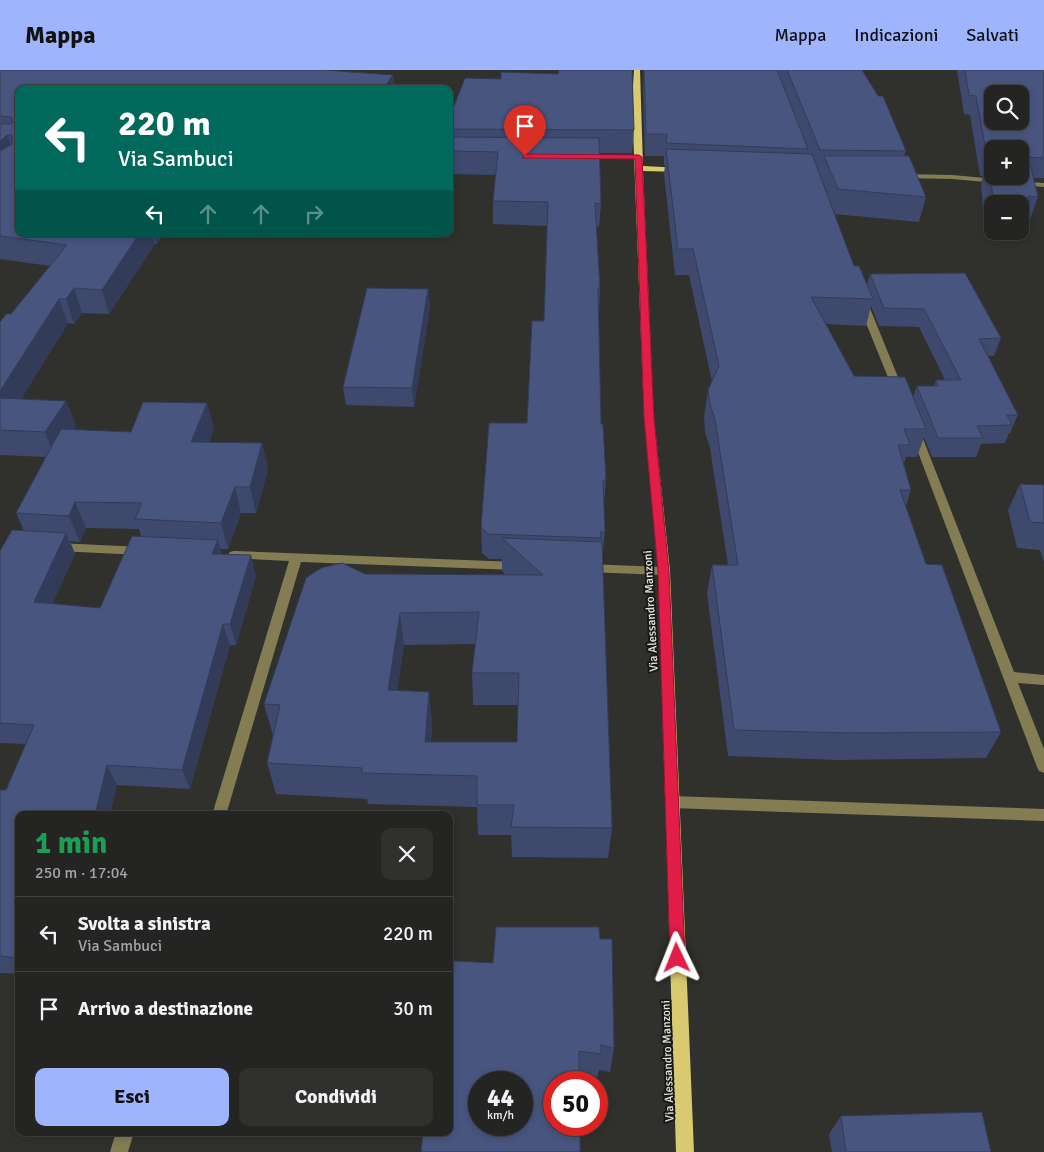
<!DOCTYPE html>
<html lang="it">
<head>
<meta charset="utf-8">
<style>
	body { margin:0; font-family:Signika,sans-serif; background:#30302f; color:#f1f3f6; height:100vh; display:flex; flex-direction:column; font-size:19px; white-space:nowrap }
	* { box-sizing:border-box; margin:0 }
	p { font-size:16px; color:#a3a4a5 }
	.icon { flex:none; width:28px; height:28px; fill:none; stroke:currentColor; stroke-width:2; stroke-linecap:round; stroke-linejoin:round }
	.map { position:relative; flex:1; overflow:hidden }
	.sheet { position:absolute; left:15px; top:741px; width:438px; height:325px; display:flex; flex-direction:column; background:#242422; border-radius:10px; box-shadow:0 2px 8px #0003,0 0 0 1px #414140 }
	.sheet>* { flex:none }
	.banner { position:absolute; left:15px; top:15px; width:438px; height:152px; border-radius:10px; box-shadow:0 2px 8px #0003,0 0 0 1px #414140; background:#00695c; color:#fff; overflow:hidden }
	.fabs { position:absolute; left:984px; top:15px; display:grid; gap:10px }
	.fabs a { display:grid; place-items:center; width:45px; height:45px; border-radius:10px; background:#242422; box-shadow:0 2px 8px #0003,0 0 0 1px #414140; font-size:25px }
	.speed { position:absolute; left:468px; top:1001px; display:flex; gap:10px; font-size:25px; font-weight:700; text-align:center }
	.speed>* { display:grid; place-content:center; width:65px; height:65px; border-radius:50%; background:#242422; box-shadow:0 2px 8px #0003,0 0 0 1px #414140; line-height:1 }
	.speed small { font-size:12px; font-weight:400 }
	.speed .limit { border:8px solid #d22; background:#fff; color:#111 }
	.pin { position:absolute; display:grid; place-items:center; width:42px; height:42px; color:#fff; margin:-51px -21px; border-radius:50% 50% 50% 0; rotate:-45deg; box-shadow:0 0 5px #0007 }
	.pin .icon { rotate:45deg }
	.me { position:absolute; width:55px; margin:-28px; rotate:358deg; stroke-linejoin:round; filter:drop-shadow(0 0 4px #0008) }
	.turn { display:flex; align-items:center; gap:18px; height:105px; padding:0 20px; font-size:22px }
	.turn .icon { width:65px; height:65px; stroke-width:2.5 }
	.turn b { display:block; font-size:35px; line-height:42px }
	.lanes { display:flex; align-items:center; height:48px; padding:0 20px; background:#0003; justify-content:center; gap:25px; direction:ltr }
	.lanes .off { opacity:.35 }
	.round { display:grid; place-items:center; flex:none; width:52px; height:52px; border-radius:10px; background:#30302f }
	.overview { display:flex; align-items:center; justify-content:space-between; height:85px; padding:0 20px }
	h1 { font-size:30px; font-weight:800; line-height:38px; color:#1e9e55 }
	.primary-button { display:flex; gap:10px; margin-top:auto; padding:10px 20px }
	.primary-button a { flex:1; height:58px; border-radius:10px; background:#9eb4fd; color:#111; font-size:20px; font-weight:800; line-height:58px; text-align:center }
	.primary-button a+a { background:#30302f; color:#f1f3f6 }
	ul { padding:0; list-style:none }
	li { display:flex; align-items:center; gap:15px; height:75px; padding:0 20px; border-top:1px solid #414140 }
	li div { flex:1 }
	li b { display:block; font-size:19px }
	li em { font-style:normal }
	header { display:flex; align-items:center; gap:30px; box-sizing:border-box; height:70px; padding:0 25px; background:#9eb4fd; color:#111 }
	header strong { font-size:24px }
	nav { display:flex; gap:28px; margin-inline-start:auto; font-size:18px }
	.map>svg:first-child { display:block }
</style>
</head>
<body>
<header>
<strong>Mappa</strong>
<nav><a>Mappa</a><a>Indicazioni</a><a>Salvati</a></nav>
</header>
<div class="map">
<svg width="1044" height="1082" viewBox="0 0 1044 1082">
	<rect width="100%" height="100%" fill="#30302d"/>
	<g fill="none" stroke-linecap="round" stroke-linejoin="round">
		<g fill="#847d53" fill-rule="evenodd">
			<path d="M 581,85 L 639,85 L 643,87 L 639,89 L 584,89 L 580,87 Z"/>
			<path d="M 899,104 L 952,105 L 997,109 L 1001,111 L 997,113 L 952,109 L 902,108 L 898,106 Z"/>
			<path d="M 1017,111 L 1044,113 L 1044,117 L 1020,115 L 1017,115 Z"/>
			<path d="M 862,228 L 867,231 L 904,322 L 903,324 L 899,325 L 894,322 L 857,231 Z"/>
			<path d="M 915,358 L 920,361 L 1014,602 L 1044,605 L 1044,615 L 1018,613 L 1044,679 L 1044,703 L 1039,701 L 1037,697 L 910,361 Z"/>
			<path d="M 57,473 L 142,477 L 148,481 L 142,485 L 57,481 L 51,477 Z"/>
			<path d="M 234,481 L 519,492 L 525,496 L 519,500 L 301,492 L 226,745 L 212,745 L 289,491 L 230,488 L 228,485 L 230,482 Z"/>
			<path d="M 586,494 L 664,497 L 670,501 L 664,505 L 586,502 L 580,498 Z"/>
			<path d="M 672,726 L 1044,739 L 1044,751 L 672,738 L 667,736 L 665,732 L 667,728 Z"/>
			<path d="M 116,1062 L 134,1062 L 128,1082 L 110,1082 Z"/>
		</g>
		<path fill="#d9c970" fill-rule="evenodd" d="M 634,0 L 640,0 L 643,96 L 682,98 L 686,100 L 682,102 L 643,101 L 654,348 L 670,501 L 694,1082 L 676,1082 L 658,501 L 644,348 L 632,32 Z"/>
	</g>
	<g fill="#3e496d" fill-rule="evenodd">
		<path d="M 0,0 L 393,5 L 394,19 L 19,19 L 19,164 L 163,164 L 157,174 L 155,174 L 109,244 L 82,243 L 74,254 L 68,253 L 21,329 L 66,331 L 76,356 L 73,360 L 131,362 L 207,333 L 214,359 L 209,372 L 262,373 L 268,399 L 256,443 L 241,443 L 228,479 L 220,479 L 222,485 L 256,506 L 236,575 L 230,575 L 190,719 L 117,715 L 19,745 L 19,904 L 0,903 L 0,720 L 6,720 L 26,674 L 0,673 L 0,481 L 24,461 L 16,443 L 46,387 L 0,385 L 0,252 L 11,244 L 50,196 L 0,189 ZM 86,458 L 139,459 L 141,466 L 100,538 L 52,534 L 75,484 L 70,471 L 80,472 Z"/>
		<path d="M 644,0 L 862,0 L 906,81 L 904,86 L 926,127 L 919,152 L 834,144 L 854,196 L 867,215 L 870,204 L 1001,268 L 994,286 L 988,286 L 1018,345 L 1010,363 L 1009,363 L 1005,373 L 981,374 L 976,387 L 932,387 L 924,367 L 917,387 L 906,387 L 904,394 L 911,420 L 906,436 L 926,494 L 1001,662 L 986,688 L 838,690 L 728,686 L 707,523 L 712,495 L 728,495 L 710,378 L 705,362 L 704,347 L 708,320 L 712,312 L 689,205 L 675,205 L 664,104 L 665,95 L 664,95 L 664,86 L 645,86 L 643,21 ZM 871,236 L 879,256 L 919,257 L 945,310 L 936,310 L 934,316 L 917,316 L 913,327 L 854,306 L 826,254 L 866,256 Z"/>
		<path d="M 957,0 L 1044,0 L 1044,108 L 1033,108 L 1038,127 L 1029,152 L 1023,151 L 1021,158 L 1020,134 L 992,134 L 992,155 L 984,154 L 981,113 L 983,106 L 980,106 L 970,45 L 964,44 ZM 992,79 L 1020,79 L 1020,106 L 992,106 Z"/>
		<path d="M 449,36 L 634,60 L 632,83 L 599,83 L 601,134 L 599,157 L 596,157 L 600,218 L 599,242 L 598,242 L 601,354 L 606,410 L 604,435 L 605,462 L 602,488 L 612,758 L 608,788 L 512,787 L 511,765 L 478,765 L 477,737 L 368,734 L 367,729 L 276,724 L 267,693 L 273,666 L 264,634 L 365,504 L 506,505 L 502,501 L 502,489 L 489,489 L 482,483 L 481,457 L 527,353 L 544,251 L 547,156 L 493,154 L 493,131 L 496,105 L 449,104 ZM 475,574 L 472,603 L 473,635 L 518,635 L 517,672 L 431,672 L 432,653 L 429,622 L 397,620 L 404,575 Z"/>
		<path d="M 428,219 L 430,237 L 414,337 L 346,335 L 343,317 Z"/>
		<path d="M 1020,414 L 1044,415 L 1044,492 L 1040,480 L 1017,478 L 1008,440 Z"/>
		<path d="M 600,869 L 614,978 L 610,1002 L 599,1000 L 597,1009 L 579,1006 L 450,981 L 493,893 Z"/>
		<path d="M 841,1046 L 991,1082 L 832,1082 L 829,1064 Z"/>
	</g>
	<g fill="#323c59">
		<path d="M 393,5 L 394,19 L 383,19 Z"/>
		<path d="M 7,65 L 15,88 L 0,100 L 0,71 Z"/>
		<path d="M 139,164 L 152,164 L 155,174 L 109,244 L 102,220 Z"/>
		<path d="M 154,164 L 163,164 L 157,174 Z"/>
		<path d="M 74,218 L 82,243 L 74,254 L 66,229 Z"/>
		<path d="M 428,219 L 430,237 L 414,337 L 412,318 Z"/>
		<path d="M 59,229 L 68,253 L 7,352 L 0,337 L 0,321 Z"/>
		<path d="M 66,331 L 76,356 L 55,388 L 45,362 Z"/>
		<path d="M 207,333 L 214,359 L 198,399 L 191,372 Z"/>
		<path d="M 262,373 L 268,399 L 256,443 L 250,417 Z"/>
		<path d="M 235,417 L 241,443 L 228,479 L 221,453 Z"/>
		<path d="M 75,432 L 86,458 L 80,472 L 69,446 Z"/>
		<path d="M 66,463 L 75,484 L 44,553 L 34,532 Z"/>
		<path d="M 218,470 L 224,491 L 212,484 Z"/>
		<path d="M 251,485 L 256,506 L 236,575 L 230,554 Z"/>
		<path d="M 400,543 L 404,575 L 393,652 L 388,620 Z"/>
		<path d="M 223,554 L 230,575 L 190,719 L 182,700 Z"/>
		<path d="M 429,622 L 432,653 L 429,703 L 425,672 Z"/>
		<path d="M 107,695 L 117,715 L 110,745 L 95,745 Z"/>
	</g>
	<g fill="#48557f" stroke="#323c59" fill-rule="evenodd">
		<path d="M 0,0 L 324,0 L 393,5 L 383,19 L 19,19 L 19,164 L 139,164 L 102,220 L 74,218 L 66,229 L 59,229 L 0,321 L 0,252 L 6,244 L 11,244 L 67,175 L 0,166 L 0,81 L 12,74 L 12,65 L 7,65 L 0,71 L 0,54 L 11,54 L 13,52 L 11,47 L 0,46 Z"/>
		<path d="M 559,0 L 632,0 L 634,60 L 449,59 L 449,36 L 454,36 L 465,8 L 501,9 L 501,2 L 558,4 Z"/>
		<path d="M 644,0 L 777,0 L 808,79 L 666,73 L 667,64 L 646,64 Z"/>
		<path d="M 787,0 L 862,0 L 878,26 L 883,26 L 906,81 L 820,80 Z"/>
		<path d="M 965,0 L 1044,0 L 1044,88 L 1027,87 L 1027,89 L 1020,89 L 1020,79 L 992,79 L 992,86 L 987,86 L 976,26 L 969,25 ZM 992,24 L 1020,24 L 1020,51 L 992,51 Z"/>
		<path d="M 449,67 L 599,68 L 601,134 L 595,133 L 600,218 L 598,218 L 601,354 L 603,354 L 606,410 L 603,410 L 605,462 L 600,462 L 601,468 L 488,464 L 481,457 L 489,353 L 527,353 L 532,251 L 544,251 L 548,132 L 493,131 L 498,82 L 449,81 Z"/>
		<path d="M 666,79 L 812,84 L 854,196 L 859,196 L 873,229 L 811,227 L 854,306 L 905,307 L 926,359 L 904,359 L 910,375 L 898,375 L 911,420 L 900,420 L 926,494 L 942,495 L 1001,662 L 848,663 L 734,660 L 712,495 L 738,495 L 715,350 L 710,334 L 708,320 L 719,296 L 693,179 L 678,179 Z"/>
		<path d="M 824,86 L 909,86 L 926,127 L 838,119 Z"/>
		<path d="M 989,89 L 992,90 L 992,106 L 1020,106 L 1020,92 L 1030,93 L 1038,127 L 1028,126 L 1030,133 L 993,130 Z"/>
		<path d="M 965,203 L 1001,268 L 979,269 L 1018,345 L 1007,345 L 1012,355 L 977,356 L 983,368 L 938,368 L 917,316 L 939,316 L 936,310 L 961,310 L 924,239 L 884,238 L 870,204 Z"/>
		<path d="M 367,218 L 428,219 L 412,318 L 343,317 Z"/>
		<path d="M 0,328 L 66,331 L 45,362 L 0,360 Z"/>
		<path d="M 143,332 L 207,333 L 191,372 L 262,373 L 250,417 L 235,417 L 221,453 L 135,449 L 142,433 L 75,432 L 69,446 L 16,443 L 61,359 L 131,362 Z"/>
		<path d="M 1020,414 L 1044,415 L 1044,453 L 1030,452 Z"/>
		<path d="M 12,460 L 66,463 L 34,532 L 100,538 L 132,466 L 218,470 L 212,484 L 251,485 L 230,554 L 223,554 L 182,700 L 107,695 L 95,745 L 19,745 L 19,888 L 0,886 L 0,720 L 6,720 L 34,655 L 0,653 L 0,481 Z"/>
		<path d="M 502,468 L 602,472 L 612,758 L 511,757 L 514,735 L 477,735 L 477,706 L 362,703 L 362,698 L 267,693 L 280,635 L 264,634 L 306,508 L 321,498 L 342,493 L 365,504 L 543,505 ZM 479,542 L 472,603 L 519,603 L 517,672 L 425,672 L 429,622 L 388,620 L 400,543 Z"/>
		<path d="M 496,857 L 599,857 L 600,869 L 612,869 L 614,978 L 601,975 L 601,984 L 579,981 L 579,1012 L 554,1012 L 554,1055 L 580,1055 L 580,1082 L 421,1082 L 423,1062 L 449,1062 L 449,980 L 450,981 L 454,891 L 493,893 ZM 479,1012 L 521,1012 L 521,1055 L 479,1055 Z"/>
		<path d="M 982,1042 L 991,1082 L 846,1082 L 841,1046 Z"/>
	</g>
	<path fill="#e11d48" stroke="#92132f" d="M 525,84 L 639,85 L 642,87 L 654,348 L 669,501 L 685,888 L 683,893 L 677,895 L 672,893 L 670,888 L 658,501 L 644,348 L 635,89 L 522,88 Z"/>
	<g text-anchor="middle" dominant-baseline="central" stroke-width="4" stroke-linejoin="round" paint-order="stroke">
		<g font-size="12" fill="#e7e6e4" stroke="#181816">
			<text transform="translate(651 541) rotate(-93)">Via Alessandro Manzoni</text>
			<text transform="translate(668 991) rotate(-92)">Via Alessandro Manzoni</text>
		</g>
	</g>
</svg>
<div class="fabs">
<a><svg class="icon" aria-label="search" viewBox="0 0 24 24"><circle cx="10" cy="10" r="6"/><path d="M15 15l6 6"/></svg></a>
<a>+</a>
<a>−</a>
</div>
<div class="speed"><div>44<small>km/h</small></div><div class="limit">50</div></div>
<div class="pin" style="left:525px;top:86px;background:#d93025"><svg class="icon" aria-label="arrive" viewBox="0 0 24 24"><path d="M6 21V4h12l-3 4 3 4H6"/></svg></div>
<svg class="me" style="left:677px;top:888px" viewBox="-20 -20 40 40"><path d="M0-17L14 15 0 8-14 15z" fill="#e11d48" stroke="#fff" stroke-width="4"/></svg>
<div class="banner">
<div class="turn"><svg class="icon" aria-label="left" viewBox="0 0 24 24"><path d="M17 20v-9H6M10 6l-5 5 5 5"/></svg><div><b>220 m</b>Via Sambuci</div></div>
<div class="lanes"><svg class="icon" aria-label="left" viewBox="0 0 24 24"><path d="M17 20v-9H6M10 6l-5 5 5 5"/></svg><svg class="icon off" aria-label="ahead" viewBox="0 0 24 24"><path d="M12 20V5M6 11l6-6 6 6"/></svg><svg class="icon off" aria-label="ahead" viewBox="0 0 24 24"><path d="M12 20V5M6 11l6-6 6 6"/></svg><svg class="icon off" aria-label="right" viewBox="0 0 24 24"><path d="M7 20v-9h11M14 6l5 5-5 5"/></svg></div>
</div>
<section class="sheet">
<div class="overview"><div><h1>1 min</h1><p>250 m · 17:04</p></div><a class="round"><svg class="icon" aria-label="close" viewBox="0 0 24 24"><path d="M6 6l12 12M18 6L6 18"/></svg></a></div>
<ul>
<li><svg class="icon" aria-label="left" viewBox="0 0 24 24"><path d="M17 20v-9H6M10 6l-5 5 5 5"/></svg><div><b>Svolta a sinistra</b><p>Via Sambuci</p></div><em>220 m</em></li>
<li><svg class="icon" aria-label="arrive" viewBox="0 0 24 24"><path d="M6 21V4h12l-3 4 3 4H6"/></svg><div><b>Arrivo a destinazione</b></div><em>30 m</em></li>
</ul>
<div class="primary-button"><a>Esci</a><a>Condividi</a></div>
</section>
</div>
</body>
</html>
